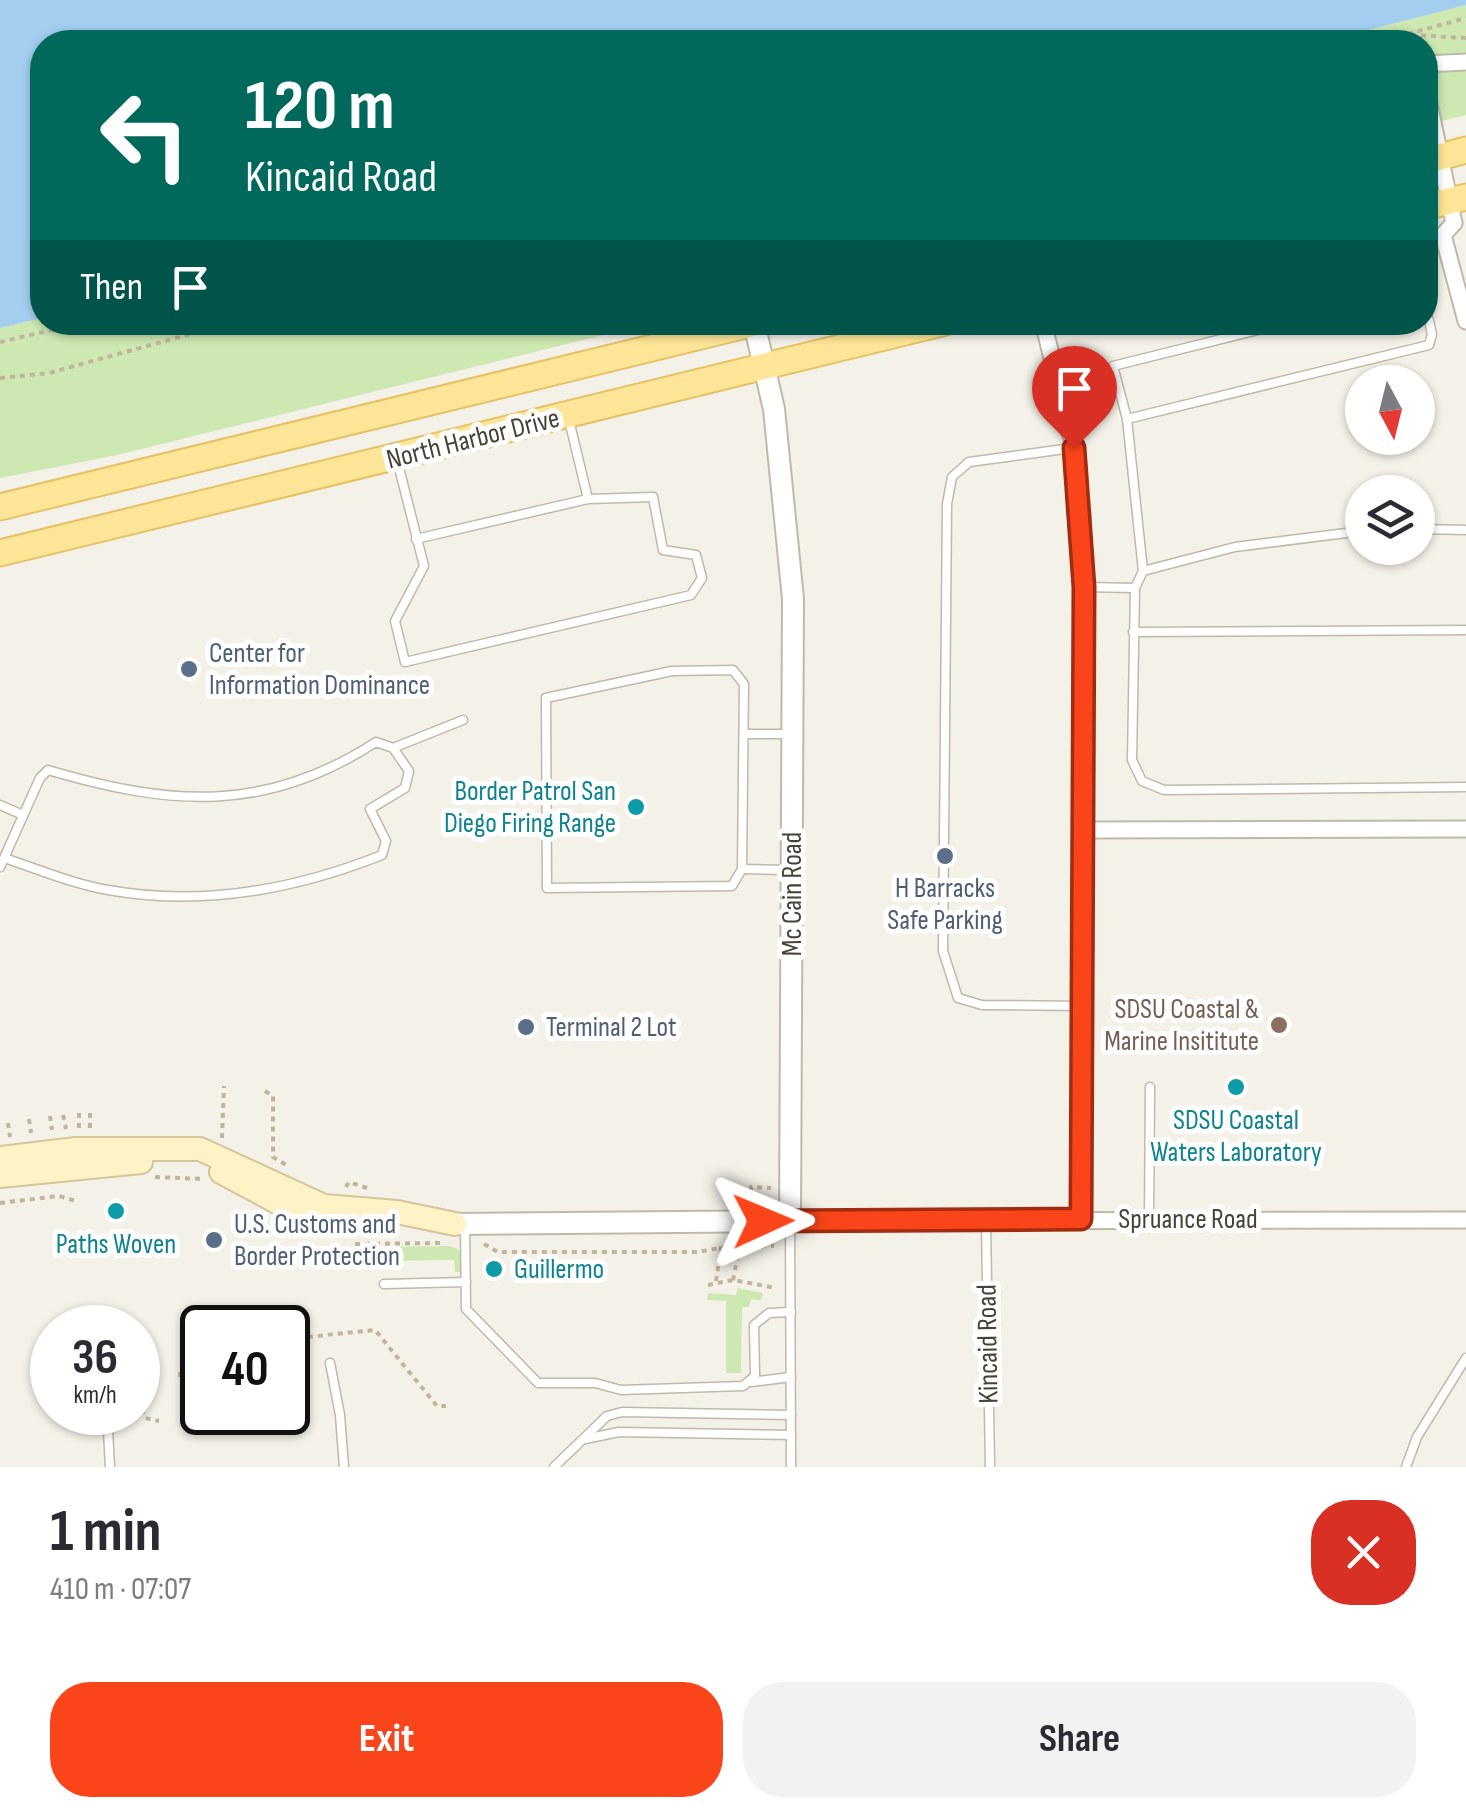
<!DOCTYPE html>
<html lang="en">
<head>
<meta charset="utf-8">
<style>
	body { margin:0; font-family:"Sofia Sans Condensed",sans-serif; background:#f2f2f3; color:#2b2b33; height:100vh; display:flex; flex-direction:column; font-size:38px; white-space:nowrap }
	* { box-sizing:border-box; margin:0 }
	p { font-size:32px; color:#7c7c81 }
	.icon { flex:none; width:55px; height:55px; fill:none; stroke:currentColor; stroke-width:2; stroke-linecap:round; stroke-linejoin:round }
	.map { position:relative; height:1467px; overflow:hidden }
	.side { display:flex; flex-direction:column; background:#fff; flex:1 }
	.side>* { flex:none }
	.guide { position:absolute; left:30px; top:30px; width:1408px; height:305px; border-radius:40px; box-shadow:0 2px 8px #0004; background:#00695c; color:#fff; overflow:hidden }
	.needle { width:65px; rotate:173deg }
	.controls { position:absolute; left:1345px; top:365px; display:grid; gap:20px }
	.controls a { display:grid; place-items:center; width:90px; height:90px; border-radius:50%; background:#fff; box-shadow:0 2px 8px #0004; font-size:50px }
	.speed { position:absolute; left:30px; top:1305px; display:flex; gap:20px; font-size:50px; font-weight:700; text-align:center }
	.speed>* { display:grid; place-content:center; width:130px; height:130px; border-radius:50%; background:#fff; box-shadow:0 2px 8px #0004; line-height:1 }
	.speed small { font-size:25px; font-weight:400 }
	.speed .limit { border:5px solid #111; border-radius:15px; background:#fff; color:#111 }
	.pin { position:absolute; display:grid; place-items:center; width:85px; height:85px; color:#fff; margin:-102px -42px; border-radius:50% 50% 50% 0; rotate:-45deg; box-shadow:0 0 10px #0007 }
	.pin .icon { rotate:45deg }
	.me { position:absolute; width:110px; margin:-55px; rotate:89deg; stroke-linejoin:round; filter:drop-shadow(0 0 8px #0008) }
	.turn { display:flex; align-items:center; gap:35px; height:210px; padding:0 50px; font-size:45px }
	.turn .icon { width:130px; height:130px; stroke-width:2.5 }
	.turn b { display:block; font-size:70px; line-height:85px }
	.then { display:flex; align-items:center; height:95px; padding:0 50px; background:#0003; gap:20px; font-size:38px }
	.round { display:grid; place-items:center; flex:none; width:105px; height:105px; border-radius:40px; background:#f2f2f3 }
	.summary { display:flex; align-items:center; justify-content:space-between; height:170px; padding:0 50px }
	h1 { font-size:60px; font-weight:700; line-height:75px }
	.primary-button { display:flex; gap:20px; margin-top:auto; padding:20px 50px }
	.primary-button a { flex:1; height:115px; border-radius:40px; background:#fa4419; color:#fff; font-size:40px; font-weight:700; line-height:115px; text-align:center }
	.primary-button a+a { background:#f2f2f3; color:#2b2b33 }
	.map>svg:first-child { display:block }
</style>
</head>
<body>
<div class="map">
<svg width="1466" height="1467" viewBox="0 0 1466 1467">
	<rect width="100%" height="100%" fill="#f4f1e8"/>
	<g fill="#cde8b1">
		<path d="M 1466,5 L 1466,115 L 1425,125 L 1425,42 L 1322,42 Z"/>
		<path d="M 42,318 L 42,322 L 652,323 L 117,455 L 0,478 L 0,328 Z"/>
		<path d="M 450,1246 L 460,1250 L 461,1272 L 455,1272 L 454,1260 L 379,1261 L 378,1247 Z"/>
		<path d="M 737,1288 L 763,1293 L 761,1300 L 751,1299 L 749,1307 L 742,1307 L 741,1373 L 726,1373 L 726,1301 L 707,1300 L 708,1293 L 736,1295 Z"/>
	</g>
	<path fill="#a4cef0" d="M 0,0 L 1466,0 L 1466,5 L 1322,42 L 42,42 L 42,318 L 0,328 Z"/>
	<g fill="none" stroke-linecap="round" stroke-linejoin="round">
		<g stroke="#c0b9aa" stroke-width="11">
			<g id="service">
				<path d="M 1290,322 L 1113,366 L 1127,419 L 1143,571 L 1135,588 L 1132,760 L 1142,781 L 1164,790 L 1466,787"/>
				<path d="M 1127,419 L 1429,345 L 1432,334 L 1425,304"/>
				<path d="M 1072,448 L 969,462 L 952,477 L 947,504 L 943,951 L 958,998 L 982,1005 L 1082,1006"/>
				<path d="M 397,460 L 424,566 L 395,621 L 405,662 L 691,595 L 702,578 L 696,555 L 663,550 L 653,497 L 588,499 L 569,420"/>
				<path d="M 1418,529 L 1466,530"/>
				<path d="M 416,539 L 588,499"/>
				<path d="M 1143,571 L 1235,547 L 1362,531"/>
				<path d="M 1084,587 L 1135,588"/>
				<path d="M 1133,632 L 1466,630"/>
				<path d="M 733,670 L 744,684 L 742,869 L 732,886 L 547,888 L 546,698 L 672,671 Z"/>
				<path d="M 744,734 L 788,734"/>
				<path d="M 393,748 L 463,720"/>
				<path d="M 0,805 L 23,815"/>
				<path d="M 0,867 L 40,778 L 48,770 C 170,806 265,814 376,742 L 393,748 L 409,771 L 405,788 L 370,809 L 386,841 L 382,855 C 294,890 203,907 108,890 C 73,884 38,869 4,858"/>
				<path d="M 742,869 L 788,870"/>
				<path d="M 1149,1219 L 1150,1087"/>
				<path d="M 790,1222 L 791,1467"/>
				<path d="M 986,1222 L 990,1467"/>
				<path d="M 465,1227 L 466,1309 L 538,1383 L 595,1383 L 621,1390 L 743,1386 L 755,1376 L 754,1325 L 769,1313 L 791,1312"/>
				<path d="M 384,1284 L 466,1282"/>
				<path d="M 330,1363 L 340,1415 L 344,1467"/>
				<path d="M 751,1382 L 791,1377"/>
				<path d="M 107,1412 L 110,1467"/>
				<path d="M 585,1439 L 619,1432 L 791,1435"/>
				<path d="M 554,1467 L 607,1416 L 622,1412 L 791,1415"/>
				<path d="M 1406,1467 L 1417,1437 L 1466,1358"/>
			</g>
		</g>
		<g stroke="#c0b9aa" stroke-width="19">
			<g id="minor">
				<path d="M 1425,64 L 1466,62"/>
				<path d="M 1425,84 L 1454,223"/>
				<path d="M 1454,223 L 1443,235 L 1466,321"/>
				<path d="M 1043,322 L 1074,448 L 1082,513 L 1081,1219"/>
				<path d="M 1083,830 L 1466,829"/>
				<path d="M 790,1221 L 1466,1220"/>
			</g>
		</g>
		<g stroke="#c0b9aa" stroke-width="24">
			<path id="tertiary" d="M 455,1224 L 790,1221 L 793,599 L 774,409 L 754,323"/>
		</g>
		<g stroke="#d4c698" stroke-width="26">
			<g id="secondary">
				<path d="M 0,1158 L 76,1149 L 200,1149 L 324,1206 L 397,1212 L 455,1224"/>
				<path d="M 221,1172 L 303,1216 L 352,1223"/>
				<path d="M 0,1176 L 141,1162"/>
			</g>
		</g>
		<g stroke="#e4c366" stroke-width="29">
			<g id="primary">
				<path d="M 1425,161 L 1466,150"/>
				<path d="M 1425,207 L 1466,197"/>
				<path d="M 0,507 L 758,322"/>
				<path d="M 0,553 L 946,322"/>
			</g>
		</g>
		<g stroke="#c1b69c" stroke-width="4" stroke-dasharray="5 5" stroke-linecap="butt">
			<path d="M 1411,35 L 1466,38"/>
			<path d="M 1379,42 L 1466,18"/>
			<path d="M 0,342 L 87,322"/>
			<path d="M 0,378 L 49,373 L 234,322"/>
			<path d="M 265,1091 L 273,1096 L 273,1157 L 288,1166"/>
			<path d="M 79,1113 L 79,1132"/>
			<path d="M 90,1113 L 90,1132"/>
			<path d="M 63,1115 L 66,1129"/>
			<path d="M 50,1116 L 52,1130"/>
			<path d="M 29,1119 L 31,1133"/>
			<path d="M 8,1123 L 10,1137"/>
			<path d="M 222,1138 L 224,1086"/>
			<path d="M 155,1177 L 205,1179"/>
			<path d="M 346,1187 L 349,1182 L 367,1188"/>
			<path d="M 751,1201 L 751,1187 L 771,1188"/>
			<path d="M 0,1203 L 59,1196 L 76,1201"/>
			<path d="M 355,1244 L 440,1243"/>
			<path d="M 484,1244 L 498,1252 L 698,1252 L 741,1244 L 774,1246"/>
			<path d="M 733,1280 L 740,1246"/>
			<path d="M 716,1281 L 721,1246"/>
			<path d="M 708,1285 L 733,1280 L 776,1288"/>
			<path d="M 288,1339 L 375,1330 L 437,1406 L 446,1406"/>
			<path d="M 180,1372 L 181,1381 L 202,1393"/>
			<path d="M 138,1400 L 145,1418 L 159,1421"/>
			<path d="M 235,1412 L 269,1433 L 280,1432"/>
		</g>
		<use href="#service" stroke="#fff" stroke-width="8"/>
		<use href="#minor" stroke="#fff" stroke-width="15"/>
		<use href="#tertiary" stroke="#fff" stroke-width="20"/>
		<use href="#secondary" stroke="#fef3c7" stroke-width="22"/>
		<use href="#primary" stroke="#fee597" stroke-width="25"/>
	</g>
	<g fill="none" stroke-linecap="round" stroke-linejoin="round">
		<g stroke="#a22c10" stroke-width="25">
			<path id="route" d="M 763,1221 L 1081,1219 L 1084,587 L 1074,448"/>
		</g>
		<use href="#route" stroke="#fa4419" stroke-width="18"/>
	</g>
	<g fill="#5c6f8a" stroke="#fff" stroke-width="4">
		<circle cx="189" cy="669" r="10"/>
		<circle cx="945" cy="856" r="10"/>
		<circle cx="526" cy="1027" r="10"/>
		<circle cx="214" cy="1240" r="10"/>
	</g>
	<g fill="#0f9aa8" stroke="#fff" stroke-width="4">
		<circle cx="636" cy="807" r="10"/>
		<circle cx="1236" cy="1087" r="10"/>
		<circle cx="116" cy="1211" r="10"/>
		<circle cx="494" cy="1269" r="10"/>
	</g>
	<circle fill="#8d6e63" stroke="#fff" stroke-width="4" cx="1279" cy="1025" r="10"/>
	<g text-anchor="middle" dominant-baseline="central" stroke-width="10" stroke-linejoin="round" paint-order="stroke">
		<g font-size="28" fill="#474137" stroke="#fff">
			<text transform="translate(473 439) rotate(-14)">North Harbor Drive</text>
			<text transform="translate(792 894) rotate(-90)">Mc Cain Road</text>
			<text x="1188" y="1219">Spruance Road</text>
			<text transform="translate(988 1344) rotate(-91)">Kincaid Road</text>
		</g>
		<g font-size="28" fill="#4e5e75" stroke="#fff" text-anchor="start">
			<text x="209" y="653">Center for<tspan x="209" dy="32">Information Dominance</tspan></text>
			<text x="945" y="888" text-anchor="middle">H Barracks<tspan x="945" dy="32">Safe Parking</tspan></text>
			<text x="546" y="1027">Terminal 2 Lot</text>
			<text x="234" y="1224">U.S. Customs and<tspan x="234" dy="32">Border Protection</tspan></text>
		</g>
		<g font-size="28" fill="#0d838f" stroke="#fff">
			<text x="616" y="791" text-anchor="end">Border Patrol San<tspan x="616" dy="32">Diego Firing Range</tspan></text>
			<text x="1236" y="1120">SDSU Coastal<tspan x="1236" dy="32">Waters Laboratory</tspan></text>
			<text x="116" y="1244">Paths Woven</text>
			<text x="514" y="1269" text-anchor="start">Guillermo</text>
		</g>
		<g font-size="28" fill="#785e54" stroke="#fff" text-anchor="end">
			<text x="1259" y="1009">SDSU Coastal &amp;<tspan x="1259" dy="32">Marine Insititute</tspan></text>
		</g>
	</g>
</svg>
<div class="controls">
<a><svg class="needle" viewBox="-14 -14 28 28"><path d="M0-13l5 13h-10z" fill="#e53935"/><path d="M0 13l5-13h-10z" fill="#7c7c81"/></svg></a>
<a><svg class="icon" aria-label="layers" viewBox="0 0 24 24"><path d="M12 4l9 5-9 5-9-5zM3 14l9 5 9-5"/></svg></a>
</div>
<div class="speed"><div>36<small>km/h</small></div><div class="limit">40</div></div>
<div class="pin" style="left:1074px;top:448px;background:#d93025"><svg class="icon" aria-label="arrive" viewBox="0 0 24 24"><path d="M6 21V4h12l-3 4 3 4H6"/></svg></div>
<svg class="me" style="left:763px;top:1221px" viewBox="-20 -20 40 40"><path d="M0-17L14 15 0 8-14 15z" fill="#fa4419" stroke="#fff" stroke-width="4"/></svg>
<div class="guide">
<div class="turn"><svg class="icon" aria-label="left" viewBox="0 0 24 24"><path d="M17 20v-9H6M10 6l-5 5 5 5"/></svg><div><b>120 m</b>Kincaid Road</div></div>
<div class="then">Then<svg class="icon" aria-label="arrive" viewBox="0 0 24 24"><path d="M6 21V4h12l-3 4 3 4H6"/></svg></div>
</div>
</div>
<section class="side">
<div class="summary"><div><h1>1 min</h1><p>410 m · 07:07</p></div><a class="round" style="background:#d93025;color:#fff"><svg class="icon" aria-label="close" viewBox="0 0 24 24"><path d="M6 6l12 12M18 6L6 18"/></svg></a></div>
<div class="primary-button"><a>Exit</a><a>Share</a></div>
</section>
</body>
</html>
